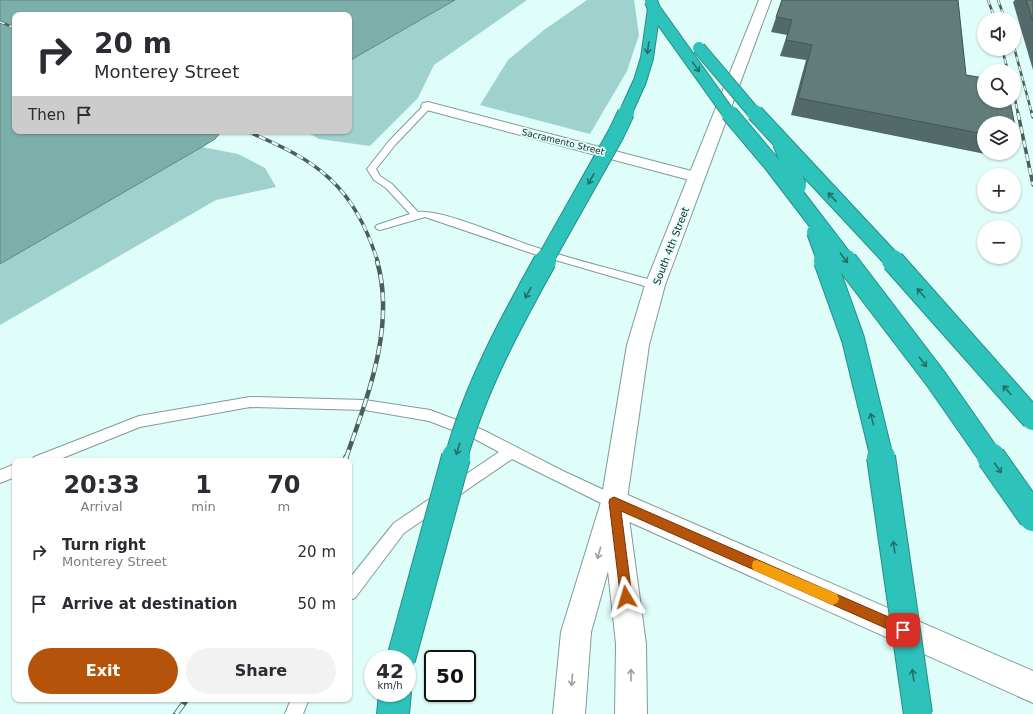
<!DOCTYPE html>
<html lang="en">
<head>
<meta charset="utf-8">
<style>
	body { margin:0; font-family:"DejaVu Sans",sans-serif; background:#f2f2f3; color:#2b2b33; height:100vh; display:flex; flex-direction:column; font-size:15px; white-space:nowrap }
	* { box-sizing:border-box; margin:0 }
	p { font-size:13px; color:#7c7c81 }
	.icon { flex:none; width:22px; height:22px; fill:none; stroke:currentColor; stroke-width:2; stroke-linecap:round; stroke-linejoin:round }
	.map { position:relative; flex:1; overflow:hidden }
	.side { position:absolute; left:12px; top:458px; width:340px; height:244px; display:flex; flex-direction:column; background:#fff; border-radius:8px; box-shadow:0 1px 3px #0004 }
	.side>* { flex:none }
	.top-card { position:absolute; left:12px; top:12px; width:340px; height:122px; border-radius:8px; box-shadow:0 1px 3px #0004; background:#fff; color:#2b2b33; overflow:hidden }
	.controls { position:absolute; left:977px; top:12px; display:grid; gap:8px }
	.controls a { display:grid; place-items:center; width:44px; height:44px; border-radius:50%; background:#fff; box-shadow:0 1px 3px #0004; font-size:20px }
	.speed { position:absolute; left:364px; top:650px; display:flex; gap:8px; font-size:20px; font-weight:700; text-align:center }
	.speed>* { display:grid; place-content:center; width:52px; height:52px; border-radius:50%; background:#fff; box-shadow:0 1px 3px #0004; line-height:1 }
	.speed small { font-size:10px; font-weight:400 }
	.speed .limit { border:2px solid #111; border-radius:6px; background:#fff; color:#111 }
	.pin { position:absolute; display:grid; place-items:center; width:34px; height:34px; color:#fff; margin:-17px; border-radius:8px; box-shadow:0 2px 6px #0006 }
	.me { position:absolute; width:44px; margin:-22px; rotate:353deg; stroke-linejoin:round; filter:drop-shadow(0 0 3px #0008) }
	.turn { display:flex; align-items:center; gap:14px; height:84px; padding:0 16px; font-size:18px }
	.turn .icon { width:52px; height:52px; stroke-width:2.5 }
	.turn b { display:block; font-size:28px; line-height:34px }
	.then { display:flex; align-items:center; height:38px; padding:0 16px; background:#0003; gap:8px; font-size:15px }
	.eta { display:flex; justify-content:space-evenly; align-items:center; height:68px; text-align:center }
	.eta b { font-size:24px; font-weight:700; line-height:28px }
	.button { display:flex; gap:8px; margin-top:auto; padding:8px 16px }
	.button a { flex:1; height:46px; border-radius:24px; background:#b45309; color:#fff; font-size:16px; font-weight:700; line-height:46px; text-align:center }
	.button a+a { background:#f2f2f3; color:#2b2b33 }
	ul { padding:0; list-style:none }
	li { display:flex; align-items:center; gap:12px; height:52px; padding:0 16px }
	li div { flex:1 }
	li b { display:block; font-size:15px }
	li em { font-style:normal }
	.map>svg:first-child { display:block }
</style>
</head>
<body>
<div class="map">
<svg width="1033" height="714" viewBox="0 0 1033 714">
	<rect width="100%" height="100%" fill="#dffdf9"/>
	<g fill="#9fd2cd">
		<path d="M 455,0 L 527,0 L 434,65 L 418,98 L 370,146 L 319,139 L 305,131 L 349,131 L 349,61 Z"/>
		<path d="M 587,0 L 634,0 L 639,35 L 627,71 L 590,134 L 480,105 L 508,60 L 544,30 Z"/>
		<path d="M 202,147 L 238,154 L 265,168 L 276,187 L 216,200 L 0,325 L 0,264 Z"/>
	</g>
	<path fill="#7dafaa" stroke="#608683" d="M 0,0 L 455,0 L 349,61 L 349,15 L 15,15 L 15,131 L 222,131 L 215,139 L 202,147 L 0,264 Z"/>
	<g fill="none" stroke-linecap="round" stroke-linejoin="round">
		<g stroke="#809b98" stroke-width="2">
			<g id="service">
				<path d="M 425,104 L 432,106 L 395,145 L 376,169 L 380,176 L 392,184 L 418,212 C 443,209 511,240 538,248 C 578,261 619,271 659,282 L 660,285 L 659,288 L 655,289 L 531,253 L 425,217 L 380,230 L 377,229 L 375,227 L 377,225 L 410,214 L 386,188 L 374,180 L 367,169 L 389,141 Z"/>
				<path d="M 250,397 L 365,400 L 430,410 L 483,430 L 563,471 L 619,497 L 621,502 L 619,507 L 614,509 L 609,507 L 512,459 L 404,533 L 355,598 L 349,600 L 349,579 L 394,523 L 499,452 L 473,438 L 429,421 L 365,410 L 250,407 L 140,427 L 55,461 L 32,461 L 34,457 L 139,416 Z"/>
				<path d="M 15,464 L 15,477 L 0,483 L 0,470 Z"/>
				<path d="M 291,699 L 309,699 L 303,714 L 285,714 Z"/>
			</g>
		</g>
		<g stroke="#809b98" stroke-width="2">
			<g id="minor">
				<path d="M 428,102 L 703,174 L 705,177 L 703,180 L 697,182 L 423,109 L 421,106 L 423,103 Z"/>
				<path d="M 614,489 L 1033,671 L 1033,703 L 605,511 L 601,502 L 605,493 Z"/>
			</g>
		</g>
		<g stroke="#809b98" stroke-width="2">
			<path id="secondary" d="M 759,0 L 771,0 L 665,285 L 649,345 L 626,506 L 628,511 L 646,644 L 647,714 L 615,714 L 616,644 L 608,571 L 591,632 L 585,714 L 553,714 L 561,632 L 601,502 L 627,345 L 645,285 Z"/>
		</g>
		<g stroke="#288d87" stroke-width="2">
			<path id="motorway" d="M 407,683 L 411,693 L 409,714 L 377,714 L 379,693 L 407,693 Z"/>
		</g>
		<use href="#service" fill="#fff" fill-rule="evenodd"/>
		<use href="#minor" fill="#fff" fill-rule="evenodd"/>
		<use href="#secondary" fill="#fff" fill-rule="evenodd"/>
		<use href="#motorway" fill="#2ec3ba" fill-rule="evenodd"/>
		<g stroke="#4d5d5b" stroke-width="2.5">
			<g id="rail-far3">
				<path d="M 988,0 L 995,19"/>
				<path d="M 998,0 L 1005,19"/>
				<path d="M 0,22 L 15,28"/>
				<path d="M 1014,47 L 1032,114"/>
				<path d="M 1002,49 L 1008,71"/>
				<path d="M 1014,94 L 1018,114"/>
			</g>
		</g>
		<g stroke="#4d5d5b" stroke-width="3.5">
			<g id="rail-far2">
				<path d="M 1018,113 L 1033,185"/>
				<path d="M 1032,113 L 1033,117"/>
				<path d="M 246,131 C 319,161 353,185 378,262"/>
			</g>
		</g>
		<g stroke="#4d5d5b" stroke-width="4.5">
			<path id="rail-far1" d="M 346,458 C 367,398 396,326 377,261"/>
		</g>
		<g stroke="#4d5d5b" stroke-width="5.5">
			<g id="rail">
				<path d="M 345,461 L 346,457"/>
				<path d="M 176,714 L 187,699"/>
			</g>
		</g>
		<use href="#rail-far3" stroke="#dffdf9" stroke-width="1.5" stroke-dasharray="5" stroke-linecap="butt"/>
		<use href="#rail-far2" stroke="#dffdf9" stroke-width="2.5" stroke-dasharray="7" stroke-linecap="butt"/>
		<use href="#rail-far1" stroke="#dffdf9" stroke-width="3" stroke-dasharray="9" stroke-linecap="butt"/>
		<use href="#rail" stroke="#dffdf9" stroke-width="4" stroke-dasharray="12" stroke-linecap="butt"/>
		<g stroke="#288d87" stroke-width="14" stroke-linecap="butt">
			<g id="motorway-bridge-far3">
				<path d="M 651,1 L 654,9 L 729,114"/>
				<path d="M 699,48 L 755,114"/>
				<path d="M 625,114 L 640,81 L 647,58 L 654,9"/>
			</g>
		</g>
		<g stroke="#288d87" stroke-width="18" stroke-linecap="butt">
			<g id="motorway-bridge-far2">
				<path d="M 729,113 L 772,164 L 847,262"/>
				<path d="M 755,113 L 894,262"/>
				<path d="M 781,143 L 798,186"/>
				<path d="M 815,232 L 826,262"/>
				<path d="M 544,262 L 616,134 L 626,113"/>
			</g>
		</g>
		<g stroke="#288d87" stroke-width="24" stroke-linecap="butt">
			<g id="motorway-bridge-far1">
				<path d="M 825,261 L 853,339 L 882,458"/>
				<path d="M 846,261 L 936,379 L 991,458"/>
				<path d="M 893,261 L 1033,419"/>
				<path d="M 456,458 C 475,388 510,324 545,261"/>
			</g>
		</g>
		<g stroke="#288d87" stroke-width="30" stroke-linecap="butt">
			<g id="motorway-bridge">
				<path d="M 881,457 L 918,714"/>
				<path d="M 991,457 L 1033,517"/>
				<path d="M 401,659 L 456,457"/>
			</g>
		</g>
		<use href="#motorway-bridge-far3" stroke="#2ec3ba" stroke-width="12"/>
		<use href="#motorway-bridge-far2" stroke="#2ec3ba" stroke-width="16"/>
		<use href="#motorway-bridge-far1" stroke="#2ec3ba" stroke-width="22"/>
		<use href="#motorway-bridge" stroke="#2ec3ba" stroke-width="28"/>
	</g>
	<g fill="#536b68">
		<path d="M 782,0 L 958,0 L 966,75 L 984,78 L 984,101 L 1010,101 L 1018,141 L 1014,146 L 1014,123 L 984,123 L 984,153 L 1009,153 L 1005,158 L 791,115 L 806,60 L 780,56 L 787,35 L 771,32 Z"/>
		<path d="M 1015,0 L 1033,0 L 1033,70 L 1013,2 Z"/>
	</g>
	<g fill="#617c79" stroke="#445755">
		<path d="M 782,0 L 958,0 L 966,75 L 984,78 L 984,101 L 1010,101 L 1018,141 L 1014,140 L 1014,123 L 984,123 L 984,134 L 798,98 L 812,45 L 786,40 L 792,20 L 776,17 Z"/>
		<path d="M 1026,0 L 1033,0 L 1033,21 Z"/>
	</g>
	<defs><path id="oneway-shaft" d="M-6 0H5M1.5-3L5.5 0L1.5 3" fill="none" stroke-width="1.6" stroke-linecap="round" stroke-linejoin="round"/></defs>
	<g stroke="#256e69">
		<use href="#oneway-shaft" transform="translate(648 48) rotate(98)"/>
		<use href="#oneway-shaft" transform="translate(696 67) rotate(54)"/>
		<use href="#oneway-shaft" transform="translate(591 179) rotate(119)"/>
		<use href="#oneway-shaft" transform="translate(832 197) rotate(-133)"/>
		<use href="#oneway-shaft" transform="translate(844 258) rotate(53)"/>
		<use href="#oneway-shaft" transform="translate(528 293) rotate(119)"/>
		<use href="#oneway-shaft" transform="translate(921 293) rotate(-131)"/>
		<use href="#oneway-shaft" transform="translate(923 362) rotate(53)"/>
		<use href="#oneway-shaft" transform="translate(1007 390) rotate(-132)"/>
		<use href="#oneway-shaft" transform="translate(872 419) rotate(-104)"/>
		<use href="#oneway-shaft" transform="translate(458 449) rotate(107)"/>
		<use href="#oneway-shaft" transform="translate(998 468) rotate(55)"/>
		<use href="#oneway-shaft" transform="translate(894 547) rotate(-98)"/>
		<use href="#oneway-shaft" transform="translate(913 675) rotate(-98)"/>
	</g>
	<g stroke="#999e9e">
		<use href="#oneway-shaft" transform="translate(599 553) rotate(106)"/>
		<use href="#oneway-shaft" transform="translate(631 675) rotate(-90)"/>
		<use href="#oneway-shaft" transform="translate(572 680) rotate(95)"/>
	</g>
	<path fill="#b45309" stroke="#753606" d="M 614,497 L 907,625 L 909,630 L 907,634 L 903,636 L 899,634 L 621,511 L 632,597 L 630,601 L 626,603 L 621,601 L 609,502 L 610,499 Z"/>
	<path fill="#f59e0b" d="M 757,560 L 837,594 L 839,599 L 837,603 L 833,605 L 753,570 L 752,566 L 753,561 Z"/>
	<g text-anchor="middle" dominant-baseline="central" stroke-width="3.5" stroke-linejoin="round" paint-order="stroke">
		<g font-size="9" fill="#1d2827" stroke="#dffdf9">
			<text transform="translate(563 142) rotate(14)">Sacramento Street</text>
		</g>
		<g font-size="10" fill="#1d2827" stroke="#dffdf9">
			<text transform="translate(671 246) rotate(-69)">South 4th Street</text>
		</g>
	</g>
</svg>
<div class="controls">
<a><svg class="icon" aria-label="sound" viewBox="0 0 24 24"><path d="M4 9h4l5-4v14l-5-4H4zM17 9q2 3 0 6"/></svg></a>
<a><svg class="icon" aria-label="search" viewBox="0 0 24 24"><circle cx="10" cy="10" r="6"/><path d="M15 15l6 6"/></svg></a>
<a><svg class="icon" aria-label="layers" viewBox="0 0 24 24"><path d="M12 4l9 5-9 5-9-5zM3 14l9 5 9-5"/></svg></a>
<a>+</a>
<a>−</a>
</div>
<div class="speed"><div>42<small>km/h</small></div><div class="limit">50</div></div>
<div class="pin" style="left:903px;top:630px;background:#d93025"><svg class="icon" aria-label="arrive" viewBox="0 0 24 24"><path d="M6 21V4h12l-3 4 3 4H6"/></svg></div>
<svg class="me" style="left:626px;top:597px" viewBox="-20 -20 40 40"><path d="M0-17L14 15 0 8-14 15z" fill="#b45309" stroke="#fff" stroke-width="4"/></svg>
<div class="top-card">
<div class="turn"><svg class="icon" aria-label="right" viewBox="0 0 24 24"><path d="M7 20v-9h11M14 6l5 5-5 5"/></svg><div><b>20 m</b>Monterey Street</div></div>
<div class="then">Then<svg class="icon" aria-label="arrive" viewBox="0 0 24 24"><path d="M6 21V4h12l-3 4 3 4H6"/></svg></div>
</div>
<section class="side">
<div class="eta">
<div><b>20:33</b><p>Arrival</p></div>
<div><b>1</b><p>min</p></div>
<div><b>70</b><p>m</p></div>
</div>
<ul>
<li><svg class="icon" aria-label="right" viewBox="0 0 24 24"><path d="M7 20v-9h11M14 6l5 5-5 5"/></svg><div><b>Turn right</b><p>Monterey Street</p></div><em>20 m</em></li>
<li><svg class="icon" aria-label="arrive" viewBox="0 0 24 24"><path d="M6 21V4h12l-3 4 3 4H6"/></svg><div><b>Arrive at destination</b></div><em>50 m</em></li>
</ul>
<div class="button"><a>Exit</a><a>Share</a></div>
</section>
</div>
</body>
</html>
